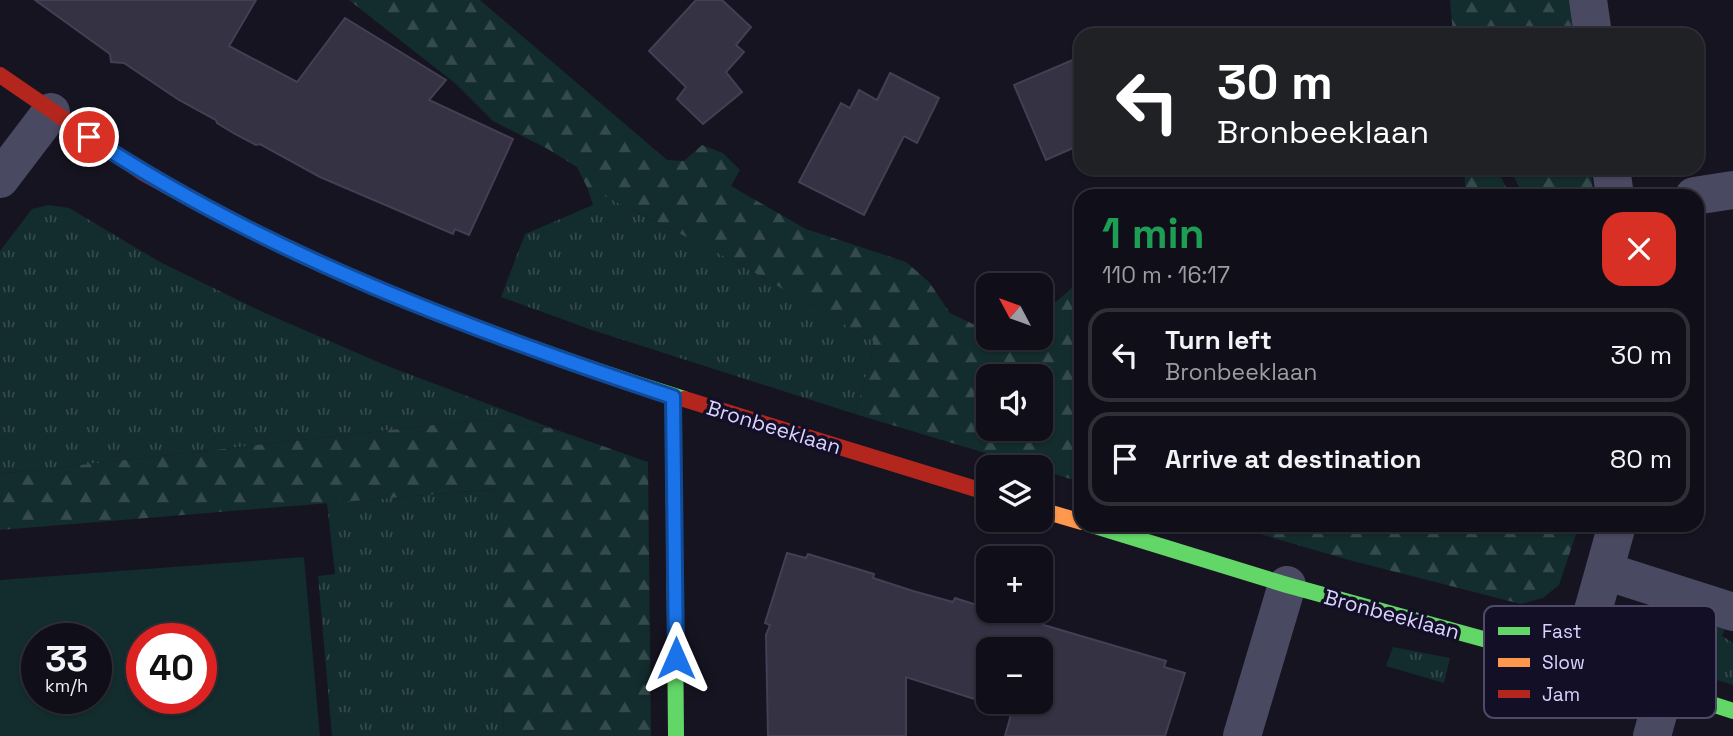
<!DOCTYPE html>
<html lang="en">
<head>
<meta charset="utf-8">
<style>
	body { margin:0; font-family:"Space Grotesk",sans-serif; background:#1e1d26; color:#f1f3f6; height:100vh; display:flex; flex-direction:column; font-size:26px; white-space:nowrap }
	* { box-sizing:border-box; margin:0 }
	p { font-size:23px; color:#9c9ca2 }
	.icon { flex:none; width:38px; height:38px; fill:none; stroke:currentColor; stroke-width:2; stroke-linecap:round; stroke-linejoin:round }
	.map { position:relative; flex:1; overflow:hidden }
	.drawer { position:absolute; left:1074px; top:189px; width:630px; height:343px; display:flex; flex-direction:column; background:#100f19; border-radius:21px; box-shadow:0 2px 5px #0004,0 0 0 2px #302f38 }
	.drawer>* { flex:none }
	.guide { position:absolute; left:1074px; top:28px; width:630px; height:147px; border-radius:21px; box-shadow:0 2px 5px #0004,0 0 0 2px #302f38; background:#202124; color:#fff; overflow:hidden }
	.needle { width:46px; rotate:311deg }
	.controls { position:absolute; left:976px; top:273px; display:grid; gap:14px }
	.controls a { display:grid; place-items:center; width:77px; height:77px; border-radius:14px; background:#100f19; box-shadow:0 2px 5px #0004,0 0 0 2px #302f38; font-size:35px }
	.speed { position:absolute; left:21px; top:623px; display:flex; gap:14px; font-size:35px; font-weight:700; text-align:center }
	.speed>* { display:grid; place-content:center; width:91px; height:91px; border-radius:50%; background:#100f19; box-shadow:0 2px 5px #0004,0 0 0 2px #302f38; line-height:1 }
	.speed small { font-size:18px; font-weight:400 }
	.speed .limit { border:10px solid #d22; background:#fff; color:#111 }
	.pin { position:absolute; display:grid; place-items:center; width:60px; height:60px; color:#fff; margin:-30px; border:4px solid #fff; border-radius:50%; box-shadow:0 2px 7px #0007 }
	.me { position:absolute; width:77px; margin:-38px; rotate:0deg; stroke-linejoin:round; filter:drop-shadow(0 0 5px #0008) }
	.turn { display:flex; align-items:center; gap:24px; height:147px; padding:0 28px; font-size:32px }
	.turn .icon { width:91px; height:91px; stroke-width:2.5 }
	.turn b { display:block; font-size:49px; line-height:60px }
	.round { display:grid; place-items:center; flex:none; width:74px; height:74px; border-radius:21px; background:#1e1d26 }
	.head { display:flex; align-items:center; justify-content:space-between; height:119px; padding:0 28px }
	h1 { font-size:42px; font-weight:600; line-height:52px; color:#1e9e55 }
	ul { padding:0; list-style:none }
	li { display:flex; align-items:center; gap:21px; height:94px; margin:0 14px 10px; padding:0 14px; border:4px solid #302f38; border-radius:21px }
	li div { flex:1 }
	li b { display:block; font-size:26px }
	li em { font-style:normal }
	.map>svg:first-child { display:block }
</style>
</head>
<body>
<div class="map">
<svg width="1733" height="736" viewBox="0 0 1733 736">
	<defs>
		<pattern id="grass-tufts" width="24" height="20" patternUnits="userSpaceOnUse" patternTransform="scale(1.75)"><rect width="24" height="20" fill="#132c2d"/><path d="M3 7l-1-3M5 7V3M7 7l1-3M15 17l-1-3M17 17v-4M19 17l1-3" fill="none" stroke="#354a4c"/></pattern>
		<pattern id="forest-firs" width="22" height="20" patternUnits="userSpaceOnUse" patternTransform="scale(1.75)"><rect width="22" height="20" fill="#132c2d"/><path d="M5 1l3.5 6h-7zM16 11l3.5 6h-7z" fill="#354a4c"/></pattern>
	</defs>
	<rect width="100%" height="100%" fill="#161421"/>
	<g fill="url(#grass-tufts)">
		<path d="M 587,187 L 736,262 L 873,341 L 873,351 L 855,414 L 592,330 L 501,297 L 525,234 L 593,205 Z"/>
		<path d="M 48,205 L 69,208 L 160,262 L 265,313 L 385,365 L 554,429 L 479,420 L 0,474 L 0,251 L 32,209 Z"/>
		<path d="M 500,489 L 504,736 L 332,736 L 318,576 L 335,574 L 327,503 Z"/>
		<path d="M 1658,603 L 1727,624 L 1722,636 L 1733,643 L 1733,685 L 1641,656 Z"/>
		<path d="M 1393,647 L 1450,658 L 1444,683 L 1386,666 Z"/>
	</g>
	<g fill="url(#forest-firs)" fill-rule="evenodd">
		<path d="M 349,0 L 480,0 L 667,160 L 684,161 L 702,145 L 723,153 L 740,170 L 731,186 L 806,229 L 906,262 L 929,282 L 950,313 L 977,326 L 989,328 L 989,338 L 1041,338 L 1041,315 L 1081,280 L 1081,482 L 1041,470 L 1041,467 L 1032,467 L 855,414 L 873,351 L 873,341 L 736,262 L 587,187 L 577,167 L 546,148 L 493,121 L 456,84 ZM 989,376 L 1041,376 L 1041,429 L 989,429 Z"/>
		<path d="M 1450,0 L 1569,0 L 1574,35 L 1453,35 Z"/>
		<path d="M 1464,168 L 1497,168 L 1510,196 L 1466,196 Z"/>
		<path d="M 1510,168 L 1590,168 L 1594,196 L 1523,196 Z"/>
		<path d="M 479,420 L 554,429 L 648,462 L 651,736 L 504,736 L 499,489 L 0,530 L 0,474 Z"/>
		<path d="M 1229,525 L 1579,525 L 1559,585 L 1543,598 L 1521,604 L 1349,560 Z"/>
	</g>
	<path fill="#132c2d" fill-rule="evenodd" d="M 304,557 L 320,736 L 0,736 L 0,580 ZM 37,639 L 96,639 L 96,698 L 37,698 ZM 142,639 L 201,639 L 201,698 L 142,698 Z"/>
	<g fill="#343243" stroke="#433f54" stroke-width="2" fill-rule="evenodd">
		<path d="M 35,0 L 256,0 L 229,46 L 297,82 L 345,18 L 446,80 L 429,100 L 513,139 L 469,235 L 455,229 L 453,234 L 320,177 L 260,144 L 256,145 L 235,134 L 217,123 L 216,120 L 179,100 L 124,63 L 111,62 L 110,54 Z"/>
		<path d="M 696,0 L 722,0 L 751,27 L 736,45 L 744,52 L 726,72 L 742,92 L 703,124 L 677,99 L 686,87 L 649,51 Z"/>
		<path d="M 1082,56 L 1082,144 L 1046,160 L 1014,85 Z"/>
		<path d="M 890,73 L 939,98 L 917,143 L 904,136 L 864,215 L 799,182 L 841,103 L 850,108 L 859,90 L 877,100 Z"/>
		<path d="M 787,553 L 806,558 L 808,554 L 874,574 L 873,578 L 913,591 L 953,602 L 955,598 L 989,609 L 989,611 L 996,611 L 1166,661 L 1164,667 L 1185,673 L 1165,736 L 1005,736 L 1012,711 L 906,677 L 906,736 L 768,736 L 766,635 L 770,625 L 765,623 ZM 989,649 L 1041,649 L 1041,702 L 989,702 Z"/>
	</g>
	<g fill="none" stroke-linecap="round" stroke-linejoin="round">
		<g stroke="#4a4962" stroke-width="38">
			<path d="M 1588,0 L 1593,35"/>
			<path d="M 1611,168 L 1615,196"/>
			<path d="M 0,179 L 51,112"/>
			<path d="M 1694,196 L 1733,190"/>
			<path d="M 1605,571 L 1733,612"/>
			<path d="M 1578,664 L 1617,525"/>
			<path d="M 1242,736 L 1287,585"/>
			<path d="M 1652,736 L 1665,689"/>
		</g>
		<g stroke="#63d668" stroke-width="16">
			<path d="M 318,262 C 437,316 560,360 684,399"/>
			<path d="M 673,397 L 676,736"/>
			<path d="M 1092,525 L 1287,585 L 1665,689 L 1733,711"/>
		</g>
		<path stroke="#ff974d" stroke-width="16" d="M 1041,510 L 1082,522"/>
		<g stroke="#b3261e" stroke-width="16">
			<path d="M 0,75 L 143,173 L 218,214 L 318,262"/>
			<path d="M 684,399 L 989,493"/>
		</g>
	</g>
	<g fill="none" stroke-linecap="round" stroke-linejoin="round">
		<g stroke="#114b97" stroke-width="18">
			<path id="route" d="M 89,137 C 267,255 471,330 673,397 L 676,658"/>
		</g>
		<use href="#route" stroke="#1a73e8" stroke-width="12"/>
	</g>
	<g text-anchor="middle" dominant-baseline="central" stroke-width="7" stroke-linejoin="round" paint-order="stroke">
		<g font-size="21" fill="#d9d4ff" stroke="#130f26">
			<text transform="translate(774 427) rotate(17)">Bronbeeklaan</text>
			<text transform="translate(1392 614) rotate(15)">Bronbeeklaan</text>
		</g>
	</g>
	<rect x="1484" y="606" width="232" height="112" rx="10" fill="#130f26" stroke="#4e4a67" stroke-width="2"/>
	<rect x="1498" y="627" width="32" height="8" fill="#63d668"/>
	<rect x="1498" y="658" width="32" height="9" fill="#ff974d"/>
	<rect x="1498" y="690" width="32" height="8" fill="#b3261e"/>
	<g font-size="19" fill="#d9d4ff">
		<text x="1542" y="638">Fast</text>
		<text x="1542" y="669">Slow</text>
		<text x="1542" y="701">Jam</text>
	</g>
</svg>
<div class="controls">
<a><svg class="needle" viewBox="-14 -14 28 28"><path d="M0-13l5 13h-10z" fill="#e53935"/><path d="M0 13l5-13h-10z" fill="#9c9ca2"/></svg></a>
<a><svg class="icon" aria-label="sound" viewBox="0 0 24 24"><path d="M4 9h4l5-4v14l-5-4H4zM17 9q2 3 0 6"/></svg></a>
<a><svg class="icon" aria-label="layers" viewBox="0 0 24 24"><path d="M12 4l9 5-9 5-9-5zM3 14l9 5 9-5"/></svg></a>
<a>+</a>
<a>−</a>
</div>
<div class="speed"><div>33<small>km/h</small></div><div class="limit">40</div></div>
<div class="pin" style="left:89px;top:137px;background:#d93025"><svg class="icon" aria-label="arrive" viewBox="0 0 24 24"><path d="M6 21V4h12l-3 4 3 4H6"/></svg></div>
<svg class="me" style="left:676px;top:658px" viewBox="-20 -20 40 40"><path d="M0-17L14 15 0 8-14 15z" fill="#1a73e8" stroke="#fff" stroke-width="4"/></svg>
<div class="guide">
<div class="turn"><svg class="icon" aria-label="left" viewBox="0 0 24 24"><path d="M17 20v-9H6M10 6l-5 5 5 5"/></svg><div><b>30 m</b>Bronbeeklaan</div></div>
</div>
<section class="drawer">
<div class="head"><div><h1>1 min</h1><p>110 m · 16:17</p></div><a class="round" style="background:#d93025;color:#fff"><svg class="icon" aria-label="close" viewBox="0 0 24 24"><path d="M6 6l12 12M18 6L6 18"/></svg></a></div>
<ul>
<li><svg class="icon" aria-label="left" viewBox="0 0 24 24"><path d="M17 20v-9H6M10 6l-5 5 5 5"/></svg><div><b>Turn left</b><p>Bronbeeklaan</p></div><em>30 m</em></li>
<li><svg class="icon" aria-label="arrive" viewBox="0 0 24 24"><path d="M6 21V4h12l-3 4 3 4H6"/></svg><div><b>Arrive at destination</b></div><em>80 m</em></li>
</ul>
</section>
</div>
</body>
</html>
